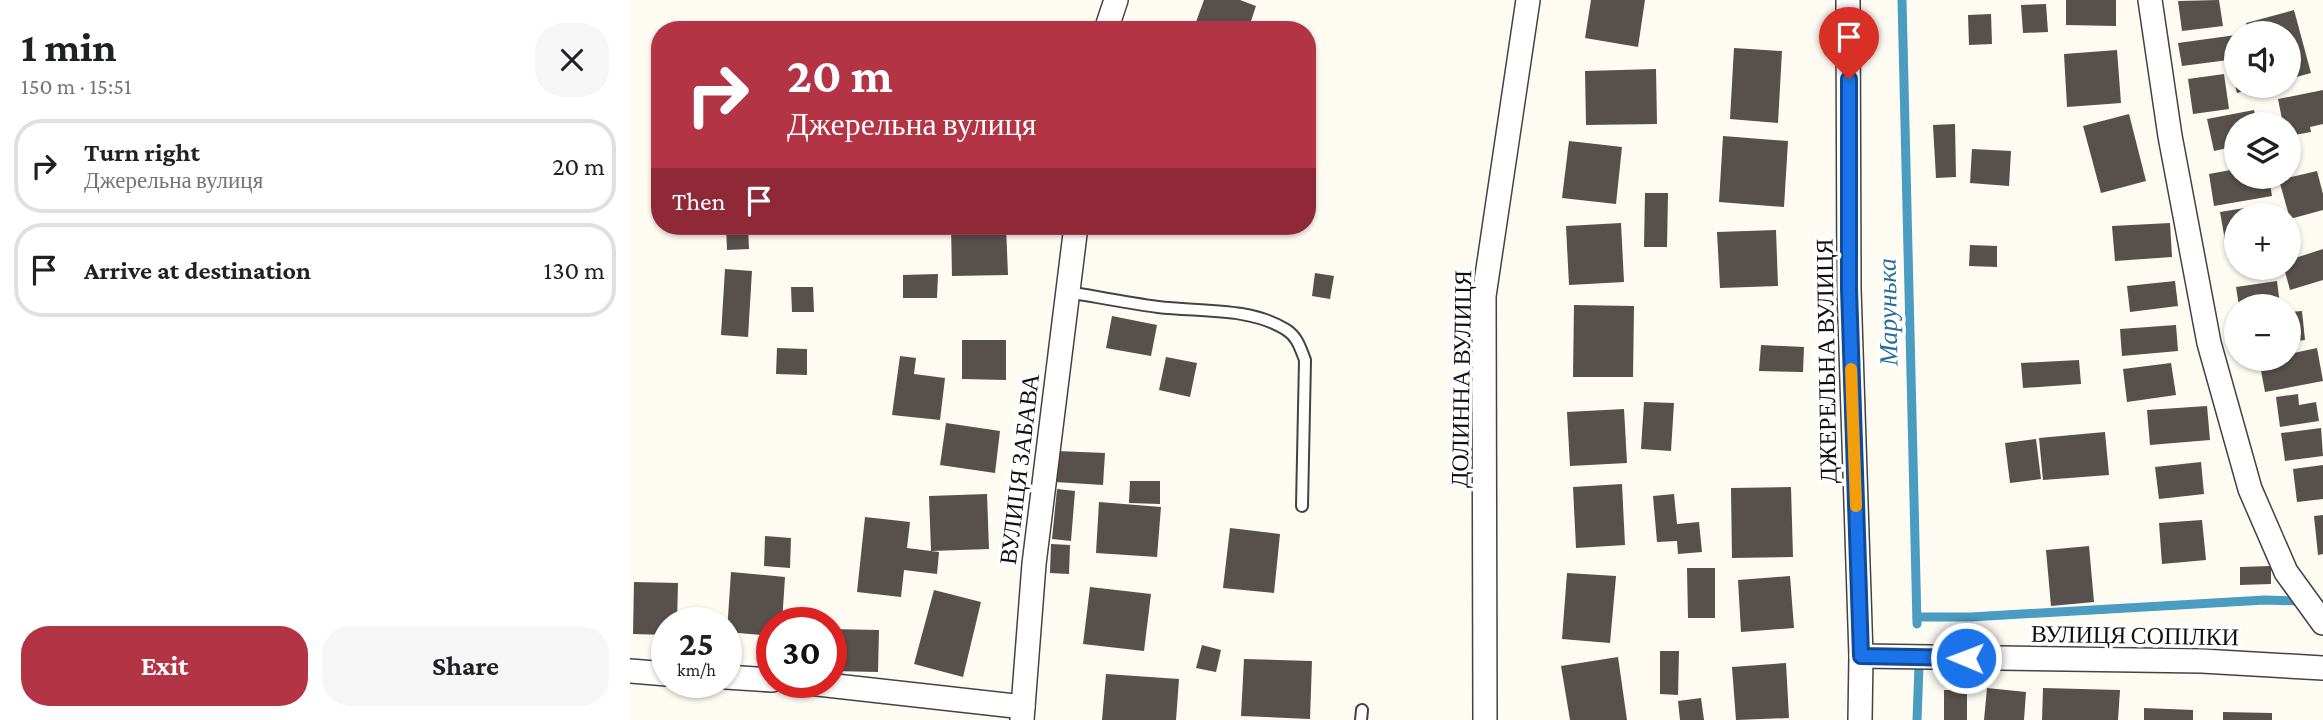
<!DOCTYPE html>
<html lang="en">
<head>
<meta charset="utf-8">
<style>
	body { margin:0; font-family:"Crimson Pro",serif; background:#f6f6f6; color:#202124; height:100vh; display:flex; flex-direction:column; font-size:26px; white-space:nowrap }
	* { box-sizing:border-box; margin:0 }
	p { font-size:23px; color:#757577 }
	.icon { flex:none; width:38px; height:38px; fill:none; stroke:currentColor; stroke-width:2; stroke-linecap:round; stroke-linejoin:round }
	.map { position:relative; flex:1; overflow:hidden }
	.panel { display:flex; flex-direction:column; background:#fff; width:630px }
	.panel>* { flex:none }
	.hud { position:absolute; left:21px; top:21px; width:665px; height:214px; border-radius:28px; box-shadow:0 2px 5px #0004; background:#b33445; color:#fff; overflow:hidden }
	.tools { position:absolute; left:1594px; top:21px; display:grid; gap:14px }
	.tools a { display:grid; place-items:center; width:77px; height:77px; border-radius:50%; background:#fff; box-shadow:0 2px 5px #0004; font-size:35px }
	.speed { position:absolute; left:21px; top:607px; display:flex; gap:14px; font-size:35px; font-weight:700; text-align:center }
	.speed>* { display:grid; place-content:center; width:91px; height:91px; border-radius:50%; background:#fff; box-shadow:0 2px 5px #0004; line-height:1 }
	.speed small { font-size:18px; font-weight:400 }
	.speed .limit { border:10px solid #d22; background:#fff; color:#111 }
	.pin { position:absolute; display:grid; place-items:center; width:60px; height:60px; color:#fff; margin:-72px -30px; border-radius:50% 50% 50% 0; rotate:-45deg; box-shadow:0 0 7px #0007 }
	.pin .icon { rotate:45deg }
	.me { position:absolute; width:77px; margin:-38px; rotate:271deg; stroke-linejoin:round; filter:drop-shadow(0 0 5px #0008) }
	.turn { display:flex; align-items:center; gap:24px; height:147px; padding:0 21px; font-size:32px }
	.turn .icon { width:91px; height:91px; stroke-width:2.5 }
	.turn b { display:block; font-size:49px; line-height:60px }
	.then { display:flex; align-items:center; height:66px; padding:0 21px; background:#0003; gap:14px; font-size:26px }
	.round { display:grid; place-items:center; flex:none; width:74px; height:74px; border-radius:28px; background:#f6f6f6 }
	.overview { display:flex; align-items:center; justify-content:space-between; height:119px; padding:0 21px }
	h1 { font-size:42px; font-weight:700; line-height:52px }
	.primary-button { display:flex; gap:14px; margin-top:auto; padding:14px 21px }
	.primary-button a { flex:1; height:80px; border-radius:28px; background:#b33445; color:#fff; font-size:28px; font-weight:700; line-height:80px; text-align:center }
	.primary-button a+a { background:#f6f6f6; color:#202124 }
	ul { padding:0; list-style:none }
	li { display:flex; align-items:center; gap:21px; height:94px; margin:0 14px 10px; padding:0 7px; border:4px solid #e0e0e0; border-radius:28px }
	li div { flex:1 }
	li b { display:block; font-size:26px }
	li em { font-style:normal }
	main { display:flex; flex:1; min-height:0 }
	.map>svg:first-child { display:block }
</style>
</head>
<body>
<main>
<section class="panel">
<div class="overview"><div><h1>1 min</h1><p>150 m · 15:51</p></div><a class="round"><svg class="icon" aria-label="close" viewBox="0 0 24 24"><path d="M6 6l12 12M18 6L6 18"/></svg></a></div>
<ul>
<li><svg class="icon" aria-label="right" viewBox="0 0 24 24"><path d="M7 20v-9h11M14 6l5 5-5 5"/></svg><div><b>Turn right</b><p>Джерельна вулиця</p></div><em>20 m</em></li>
<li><svg class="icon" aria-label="arrive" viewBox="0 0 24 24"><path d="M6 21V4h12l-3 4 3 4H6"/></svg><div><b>Arrive at destination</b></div><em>130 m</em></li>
</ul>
<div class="primary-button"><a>Exit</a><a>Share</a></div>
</section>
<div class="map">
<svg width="1693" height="720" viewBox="0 0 1693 720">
	<rect width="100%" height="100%" fill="#fefbf3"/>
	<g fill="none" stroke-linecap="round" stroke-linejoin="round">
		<g stroke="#4a9cc1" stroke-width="9">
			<path d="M 1272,0 L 1287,624"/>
			<path d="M 1287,617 L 1341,617 L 1635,600 L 1670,601"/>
			<path d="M 1287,720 L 1289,666"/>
		</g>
	</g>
	<g fill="#57504d">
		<path d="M 574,0 L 610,0 L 626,6 L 618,30 L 563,30 Z"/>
		<path d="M 961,0 L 1015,0 L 1008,47 L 955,38 Z"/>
		<path d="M 1436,0 L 1486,0 L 1486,26 L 1436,25 Z"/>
		<path d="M 1589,0 L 1593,26 L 1552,31 L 1548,1 Z"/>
		<path d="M 1416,4 L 1418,32 L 1393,33 L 1391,5 Z"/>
		<path d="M 1664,10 L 1681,73 L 1659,79 L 1659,33 L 1619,33 L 1616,23 Z"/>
		<path d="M 1361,14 L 1362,44 L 1339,45 L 1338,15 Z"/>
		<path d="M 1606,35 L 1606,59 L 1552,66 L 1548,43 Z"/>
		<path d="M 1104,48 L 1152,51 L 1148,123 L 1100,119 Z"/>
		<path d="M 1487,50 L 1491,103 L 1437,107 L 1434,54 Z"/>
		<path d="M 1606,61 L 1606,86 L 1630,87 L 1607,93 L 1599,63 Z"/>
		<path d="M 1026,69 L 1027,124 L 956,125 L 955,71 Z"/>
		<path d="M 1594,74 L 1599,109 L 1563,114 L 1558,79 Z"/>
		<path d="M 1693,90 L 1693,124 L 1680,127 L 1681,132 L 1659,136 L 1659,124 L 1653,124 L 1648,99 Z"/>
		<path d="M 1624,110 L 1627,124 L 1606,124 L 1606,146 L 1584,151 L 1577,119 Z"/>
		<path d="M 1499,114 L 1516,181 L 1471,193 L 1453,126 Z"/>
		<path d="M 1325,124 L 1326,177 L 1306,178 L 1303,125 Z"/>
		<path d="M 1093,136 L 1158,141 L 1154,207 L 1089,202 Z"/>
		<path d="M 939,141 L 992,147 L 986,204 L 932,198 Z"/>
		<path d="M 1342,149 L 1381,151 L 1379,186 L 1340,183 Z"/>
		<path d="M 1606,169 L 1606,177 L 1639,177 L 1642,196 L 1584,206 L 1579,174 Z"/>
		<path d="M 1687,171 L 1693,194 L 1693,210 L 1660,219 L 1649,180 Z"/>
		<path d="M 1015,193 L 1038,193 L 1037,247 L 1014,247 Z"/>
		<path d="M 1639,204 L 1641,215 L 1606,215 L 1606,250 L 1597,252 L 1590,212 Z"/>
		<path d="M 991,223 L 994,282 L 939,285 L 936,226 Z"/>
		<path d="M 1540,223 L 1542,257 L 1485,261 L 1482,226 Z"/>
		<path d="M 96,226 L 118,226 L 119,249 L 97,250 Z"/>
		<path d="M 321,226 L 376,226 L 378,275 L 322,276 Z"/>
		<path d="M 1146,230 L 1148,286 L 1090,288 L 1087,232 Z"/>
		<path d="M 1340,245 L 1367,246 L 1367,267 L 1339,266 Z"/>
		<path d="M 1693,249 L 1693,280 L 1660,290 L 1654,268 L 1659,268 L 1659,260 Z"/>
		<path d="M 95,269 L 122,271 L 118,337 L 91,335 Z"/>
		<path d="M 685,273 L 704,276 L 700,299 L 682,296 Z"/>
		<path d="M 308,274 L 307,298 L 273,298 L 273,275 Z"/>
		<path d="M 1545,281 L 1548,306 L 1500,312 L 1497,286 Z"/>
		<path d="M 1647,281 L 1650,305 L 1609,306 L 1606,287 Z"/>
		<path d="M 161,287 L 183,287 L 184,312 L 162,312 Z"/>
		<path d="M 944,305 L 1004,306 L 1003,377 L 943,377 Z"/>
		<path d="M 1672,311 L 1675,340 L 1659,342 L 1659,312 Z"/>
		<path d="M 482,316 L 527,325 L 521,356 L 476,348 Z"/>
		<path d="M 1546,325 L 1548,351 L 1492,356 L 1490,329 Z"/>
		<path d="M 332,340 L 376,340 L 376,380 L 332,379 Z"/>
		<path d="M 1131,345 L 1174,347 L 1173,372 L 1129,371 Z"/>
		<path d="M 147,348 L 177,349 L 177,375 L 146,374 Z"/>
		<path d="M 1687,348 L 1693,381 L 1635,392 L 1629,360 L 1659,359 L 1659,354 Z"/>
		<path d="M 270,356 L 286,358 L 284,374 L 315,378 L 310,420 L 262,415 Z"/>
		<path d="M 536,357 L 567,363 L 560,397 L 529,390 Z"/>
		<path d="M 1449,360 L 1451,384 L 1393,388 L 1391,363 Z"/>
		<path d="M 1541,363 L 1546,395 L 1497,402 L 1493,369 Z"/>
		<path d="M 1668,394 L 1669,405 L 1686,402 L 1689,421 L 1650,427 L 1646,397 Z"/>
		<path d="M 1014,402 L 1044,403 L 1041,451 L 1011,449 Z"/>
		<path d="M 1577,406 L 1580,440 L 1520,445 L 1517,410 Z"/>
		<path d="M 994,409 L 997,463 L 940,466 L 937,412 Z"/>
		<path d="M 316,423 L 370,431 L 365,473 L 310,465 Z"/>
		<path d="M 1691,428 L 1693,456 L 1655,461 L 1651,433 Z"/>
		<path d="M 1475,432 L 1479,475 L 1413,480 L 1409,438 Z"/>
		<path d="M 1406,439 L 1411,479 L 1380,483 L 1375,443 Z"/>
		<path d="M 427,451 L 475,453 L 473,485 L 425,482 Z"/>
		<path d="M 1571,462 L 1574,494 L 1529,499 L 1525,467 Z"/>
		<path d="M 1693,465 L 1693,499 L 1667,502 L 1663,469 Z"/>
		<path d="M 500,481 L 530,481 L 530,504 L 499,503 Z"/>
		<path d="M 992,484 L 995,545 L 946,548 L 943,487 Z"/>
		<path d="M 1161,487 L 1163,557 L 1102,558 L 1101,488 Z"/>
		<path d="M 427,489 L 445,491 L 441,541 L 422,539 Z"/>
		<path d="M 357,494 L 359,549 L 301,551 L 299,496 Z"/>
		<path d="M 1044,494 L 1047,524 L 1069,522 L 1072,552 L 1048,554 L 1047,541 L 1027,542 L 1023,496 Z"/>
		<path d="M 469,502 L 531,507 L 527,557 L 466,553 Z"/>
		<path d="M 1693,515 L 1693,554 L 1688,555 L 1684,516 Z"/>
		<path d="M 235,517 L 280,522 L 277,548 L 309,552 L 307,574 L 274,570 L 271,597 L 227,592 Z"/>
		<path d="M 1572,520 L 1576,560 L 1532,564 L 1529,523 Z"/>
		<path d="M 600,528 L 650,534 L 644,593 L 593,588 Z"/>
		<path d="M 135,536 L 161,538 L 160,568 L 134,566 Z"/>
		<path d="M 421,544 L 440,545 L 439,574 L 420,573 Z"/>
		<path d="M 1459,546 L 1464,602 L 1421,606 L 1416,550 Z"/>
		<path d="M 1641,566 L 1641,584 L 1610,585 L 1610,567 Z"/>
		<path d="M 1057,568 L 1085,568 L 1085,618 L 1058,618 Z"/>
		<path d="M 101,572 L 155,577 L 152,623 L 142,623 L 142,636 L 97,632 Z"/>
		<path d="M 937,573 L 986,576 L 980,643 L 932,639 Z"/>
		<path d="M 1160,576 L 1164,628 L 1111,632 L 1108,580 Z"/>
		<path d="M 4,582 L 48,583 L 47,623 L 37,623 L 37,635 L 3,634 Z"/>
		<path d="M 460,587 L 521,594 L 514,651 L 453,644 Z"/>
		<path d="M 304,590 L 351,602 L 333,677 L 284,664 Z"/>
		<path d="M 201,629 L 249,630 L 248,672 L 201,671 Z"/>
		<path d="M 572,645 L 591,650 L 586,672 L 566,668 Z"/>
		<path d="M 1030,651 L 1049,651 L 1048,695 L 1030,694 Z"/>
		<path d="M 988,657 L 997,720 L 940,720 L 931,666 Z"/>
		<path d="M 614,659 L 682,661 L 680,719 L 611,716 Z"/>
		<path d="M 1156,663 L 1159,718 L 1106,720 L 1102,667 Z"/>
		<path d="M 476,674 L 549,679 L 546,720 L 472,720 Z"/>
		<path d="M 1357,688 L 1396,692 L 1394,720 L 1354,720 Z"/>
		<path d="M 1413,688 L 1490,690 L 1488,720 L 1412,720 Z"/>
		<rect x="1314" y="690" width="23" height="30"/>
		<path d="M 1071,698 L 1074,720 L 1050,720 L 1048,701 Z"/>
		<path d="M 1514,708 L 1563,710 L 1563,720 L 1514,720 Z"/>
		<path d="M 1593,712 L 1642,713 L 1642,720 L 1593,720 Z"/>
	</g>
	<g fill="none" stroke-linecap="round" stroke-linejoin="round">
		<g stroke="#434343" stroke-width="14">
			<g id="lane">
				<path d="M 438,292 C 468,297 498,303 528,307 C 569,312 619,307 655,329 C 667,336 670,347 675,360 L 672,506"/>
				<path d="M 731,720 L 732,710"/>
			</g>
		</g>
		<g stroke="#434343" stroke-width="26">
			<g id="street">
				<path d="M 1218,0 L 1219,289 L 1231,656 L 1230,720"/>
				<path d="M 1520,0 L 1540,136 L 1579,343 L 1620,489 L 1656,572 L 1693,623"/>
				<path d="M 476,30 L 486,0"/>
				<path d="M 1231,656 L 1572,661 L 1693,668"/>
				<path d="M 0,671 L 37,674"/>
				<path d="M 96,677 L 142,680"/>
				<path d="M 170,682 L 393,707"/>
				<path d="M 392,720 L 404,564 L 446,226"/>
				<path d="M 855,720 L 854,296 L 898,0"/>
			</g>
		</g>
		<use href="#lane" stroke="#fff" stroke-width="10"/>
		<use href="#street" stroke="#fff" stroke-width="23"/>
	</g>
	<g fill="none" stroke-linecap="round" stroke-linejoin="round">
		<g stroke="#114b97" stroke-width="18">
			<path id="route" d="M 1219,79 L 1219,289 L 1231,656 L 1336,658"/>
		</g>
		<use href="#route" stroke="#1a73e8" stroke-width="12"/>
		<path stroke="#f59e0b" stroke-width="12" d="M 1221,369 L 1226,506"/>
	</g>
	<g text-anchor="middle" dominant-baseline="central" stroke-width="7" stroke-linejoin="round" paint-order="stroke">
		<g font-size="24" fill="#101010" stroke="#fff">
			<text transform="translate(1196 361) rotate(-91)">ДЖЕРЕЛЬНА ВУЛИЦЯ</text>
			<text transform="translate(831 379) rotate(-89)">ДОЛИННА ВУЛИЦЯ</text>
			<text transform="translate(389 469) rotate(-83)">ВУЛИЦЯ ЗАБАВА</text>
			<text transform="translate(1505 635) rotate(1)">ВУЛИЦЯ СОПІЛКИ</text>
		</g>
		<g font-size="26" font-style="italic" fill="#246e97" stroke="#fff">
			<text transform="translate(1258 312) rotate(-91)">Марунька</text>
		</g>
	</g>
</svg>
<div class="tools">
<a><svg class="icon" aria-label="sound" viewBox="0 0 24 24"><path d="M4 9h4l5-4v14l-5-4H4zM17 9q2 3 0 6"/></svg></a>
<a><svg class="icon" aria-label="layers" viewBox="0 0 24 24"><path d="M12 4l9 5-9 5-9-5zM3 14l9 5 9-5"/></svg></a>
<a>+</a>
<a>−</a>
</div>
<div class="speed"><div>25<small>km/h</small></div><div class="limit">30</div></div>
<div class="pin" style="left:1219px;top:79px;background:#d93025"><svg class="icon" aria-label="arrive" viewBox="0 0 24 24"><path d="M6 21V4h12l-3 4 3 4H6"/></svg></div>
<svg class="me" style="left:1336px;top:658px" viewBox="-20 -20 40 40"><circle r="17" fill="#1a73e8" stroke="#fff" stroke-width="3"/><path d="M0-11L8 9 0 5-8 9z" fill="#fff"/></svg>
<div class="hud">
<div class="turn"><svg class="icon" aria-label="right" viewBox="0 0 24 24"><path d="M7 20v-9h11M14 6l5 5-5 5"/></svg><div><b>20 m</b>Джерельна вулиця</div></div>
<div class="then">Then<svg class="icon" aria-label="arrive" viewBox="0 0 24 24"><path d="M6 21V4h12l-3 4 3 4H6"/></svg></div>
</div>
</div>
</main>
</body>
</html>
